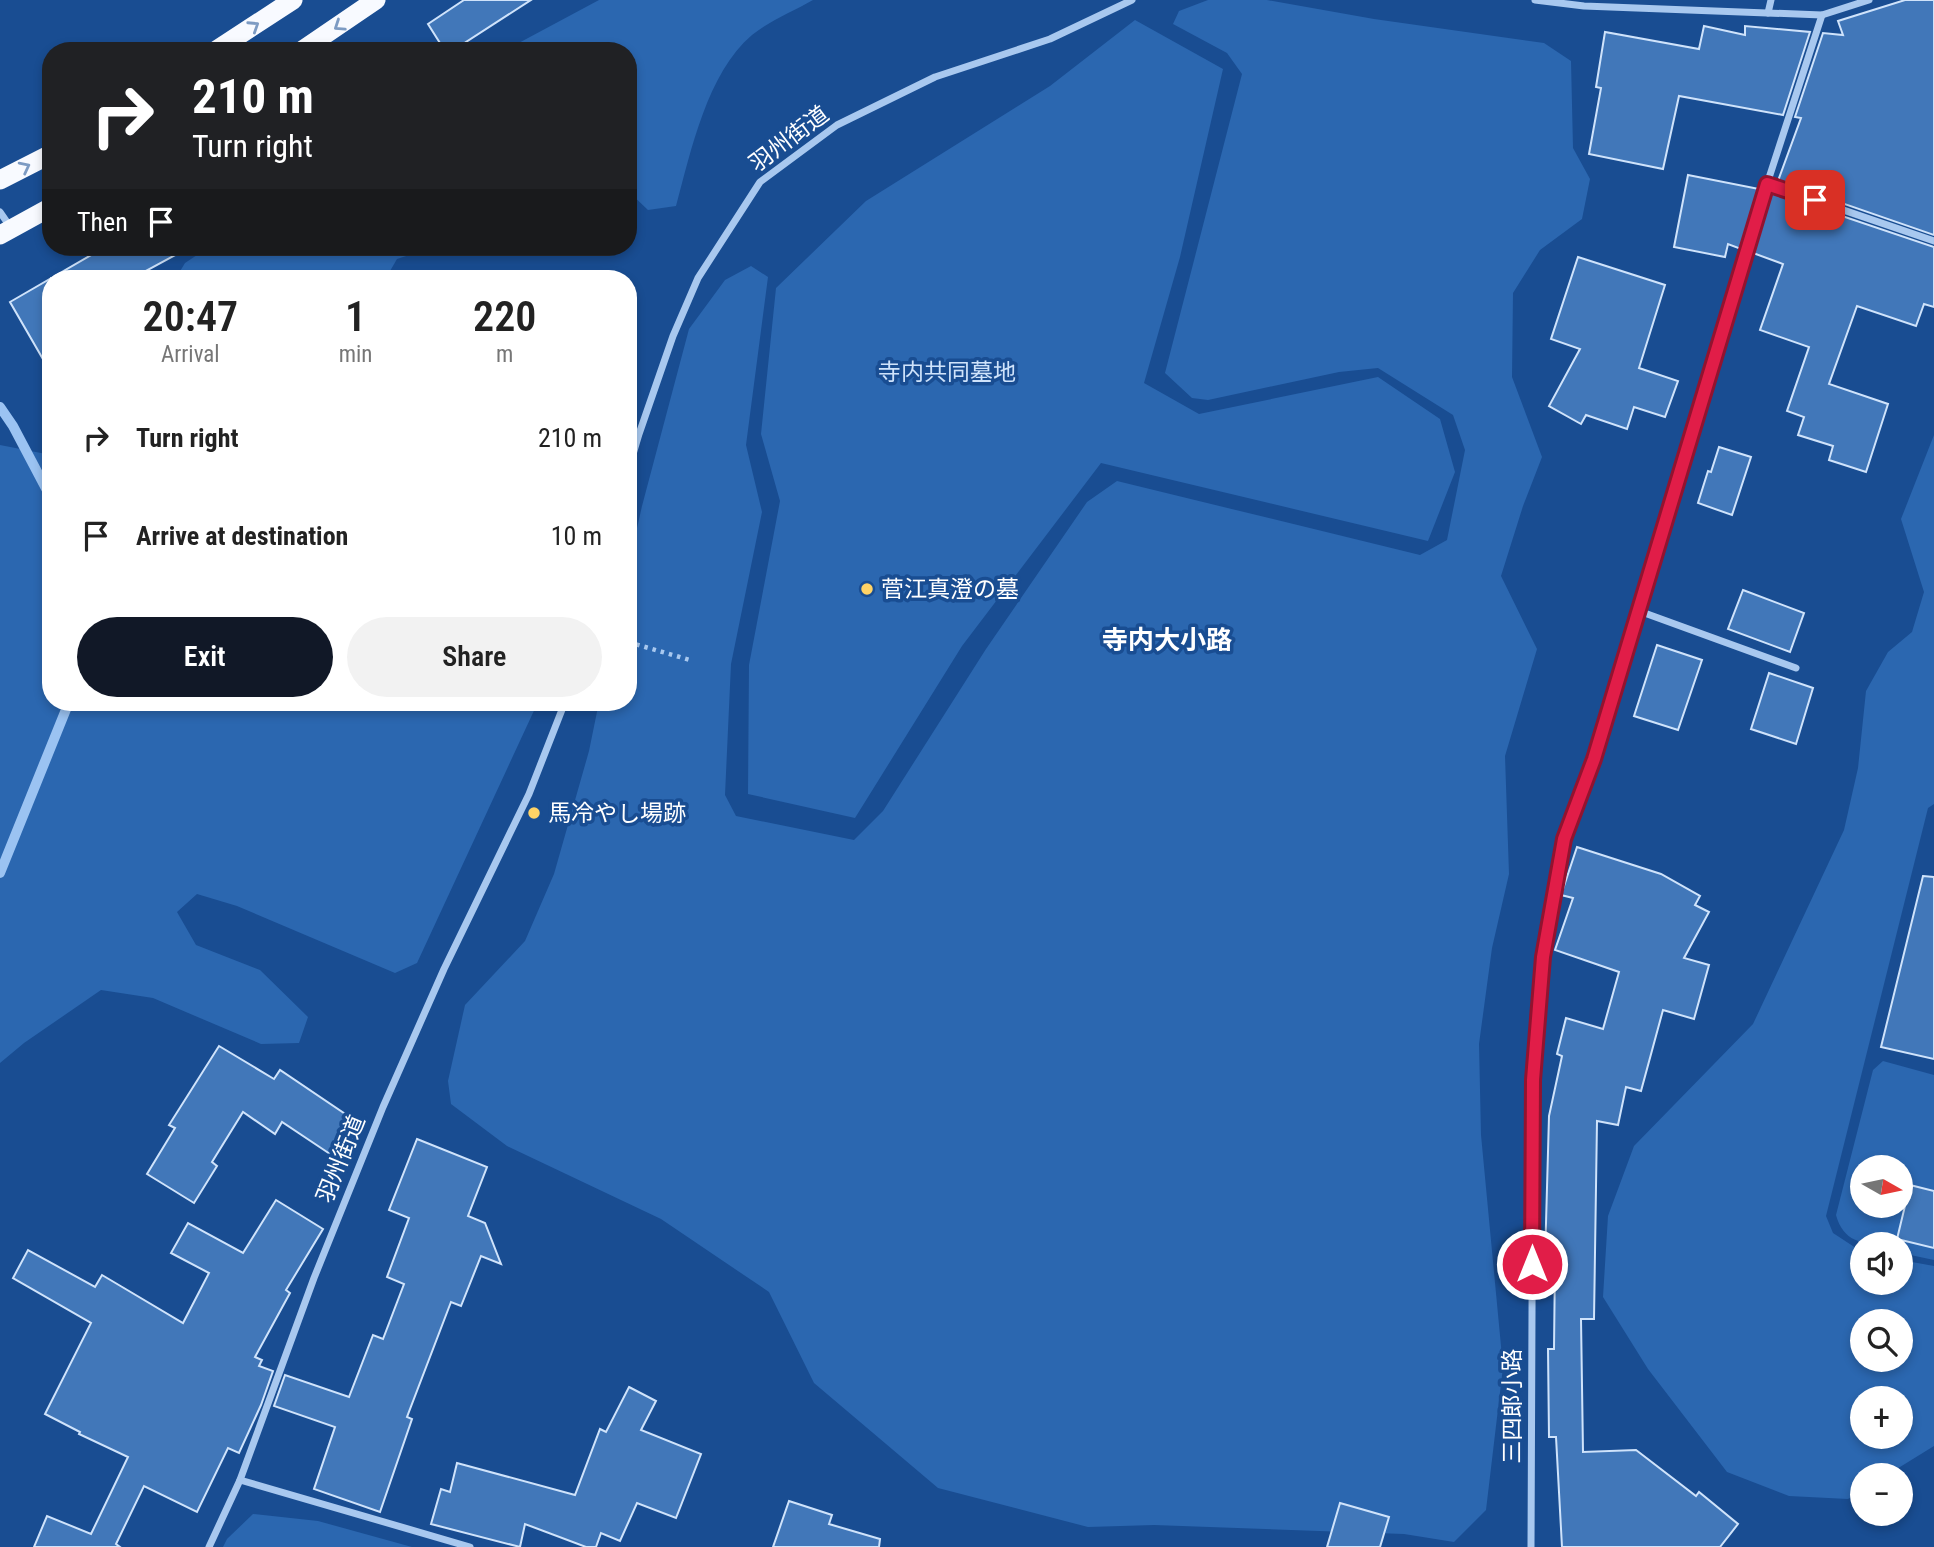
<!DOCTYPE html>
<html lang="en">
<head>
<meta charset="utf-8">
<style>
	body { margin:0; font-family:"Roboto Condensed","Noto Sans JP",sans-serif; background:#f2f2f2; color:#222; height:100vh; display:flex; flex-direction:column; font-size:26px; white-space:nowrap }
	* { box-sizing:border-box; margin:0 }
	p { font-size:23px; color:#767676 }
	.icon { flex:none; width:38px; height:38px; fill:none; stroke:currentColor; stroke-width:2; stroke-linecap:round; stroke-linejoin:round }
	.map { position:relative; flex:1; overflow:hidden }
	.side { position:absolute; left:42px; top:270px; width:595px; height:441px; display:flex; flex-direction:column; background:#fff; border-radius:28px; box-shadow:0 4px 10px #0003 }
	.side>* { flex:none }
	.banner { position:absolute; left:42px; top:42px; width:595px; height:214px; border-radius:28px; box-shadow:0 4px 10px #0003; background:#202124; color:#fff; overflow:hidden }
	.needle { width:46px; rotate:99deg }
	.fabs { position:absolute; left:1850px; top:1155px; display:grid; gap:14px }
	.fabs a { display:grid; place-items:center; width:63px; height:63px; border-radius:50%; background:#fff; box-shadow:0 4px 10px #0003; font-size:35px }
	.pin { position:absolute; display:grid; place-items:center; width:60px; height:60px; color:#fff; margin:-30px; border-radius:14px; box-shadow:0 4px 10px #0006 }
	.me { position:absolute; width:77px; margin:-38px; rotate:0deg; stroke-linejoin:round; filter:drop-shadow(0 0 5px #0008) }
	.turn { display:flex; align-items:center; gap:24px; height:147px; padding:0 35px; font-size:32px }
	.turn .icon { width:91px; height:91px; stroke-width:2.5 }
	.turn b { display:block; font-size:49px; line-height:60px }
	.then { display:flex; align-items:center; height:66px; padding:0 35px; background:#0003; gap:14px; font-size:26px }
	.eta { display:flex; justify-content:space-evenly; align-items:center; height:119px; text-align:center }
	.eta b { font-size:42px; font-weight:600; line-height:49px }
	.primary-button { display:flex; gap:14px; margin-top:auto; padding:14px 35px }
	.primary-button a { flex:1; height:80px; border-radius:42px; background:#111827; color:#fff; font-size:28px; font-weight:600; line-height:80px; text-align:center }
	.primary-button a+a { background:#f2f2f2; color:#222 }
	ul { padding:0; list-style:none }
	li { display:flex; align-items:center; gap:21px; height:98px; padding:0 35px }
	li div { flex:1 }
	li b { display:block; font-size:26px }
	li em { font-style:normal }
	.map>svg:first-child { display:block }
</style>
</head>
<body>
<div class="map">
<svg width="1934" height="1547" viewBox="0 0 1934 1547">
	<rect width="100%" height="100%" fill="#194d92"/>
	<g fill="#2b67b0" fill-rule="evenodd">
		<path d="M 599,0 L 813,0 C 794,11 769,21 752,35 C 707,73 691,151 676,206 L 648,210 L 628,191 L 628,51 L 504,51 Z"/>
		<path d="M 1208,0 L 1267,0 L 1374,19 L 1544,43 L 1571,61 L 1573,148 L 1590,179 L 1582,219 L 1540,250 L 1513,293 L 1512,377 L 1542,457 L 1523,506 L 1501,576 L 1537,649 L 1505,756 L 1509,874 L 1492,948 L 1479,1044 L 1481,1135 L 1503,1367 L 1486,1510 L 1454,1542 L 1404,1534 L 1154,1525 L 1088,1527 L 938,1488 L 814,1383 L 769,1292 L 661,1219 L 507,1146 L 451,1104 L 448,1081 L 465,1005 L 525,941 L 554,874 L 589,751 L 599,702 L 628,702 L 628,568 L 642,506 L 689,329 L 725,280 L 751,266 L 768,277 L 746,445 L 762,512 L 731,664 L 725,795 L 736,816 L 854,840 L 883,811 L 986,649 L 1087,502 L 1117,481 L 1420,555 L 1447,540 L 1465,450 L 1453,415 L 1378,368 L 1339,372 L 1208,400 L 1192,398 L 1165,373 L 1242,74 L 1227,53 L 1173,24 L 1179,11 Z"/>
		<path d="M 1135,20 L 1223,69 L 1180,257 L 1144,383 L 1199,414 L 1378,377 L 1440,419 L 1455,472 L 1428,541 L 1101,463 L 962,646 L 855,818 L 748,794 L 749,665 L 780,501 L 761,434 L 776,288 L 866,201 L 1050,86 Z"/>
		<path d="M 209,247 L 434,247 L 397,259 L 386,278 L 176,278 L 185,263 Z"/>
		<path d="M 1934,435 L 1934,804 L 1928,808 L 1826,1216 L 1833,1233 L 1862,1252 L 1862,1283 L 1900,1283 L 1901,1260 L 1934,1266 L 1934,1446 L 1887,1475 L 1862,1475 L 1862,1491 L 1848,1499 L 1789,1496 L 1727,1472 L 1648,1369 L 1603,1297 L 1608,1216 L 1634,1146 L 1753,1024 L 1844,830 L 1858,768 L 1866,691 L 1888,652 L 1912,632 L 1924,592 L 1901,519 ZM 1900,1321 L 1900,1360 L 1862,1360 L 1862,1321 ZM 1900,1398 L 1900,1437 L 1862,1437 L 1862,1398 Z"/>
		<path d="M 0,445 L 46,454 L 51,457 L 51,702 L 538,702 L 417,963 L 395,973 L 237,906 L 197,894 L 177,912 L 196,945 L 260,970 L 308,1017 L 299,1043 L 261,1044 L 153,998 L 101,990 L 24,1043 L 0,1063 Z"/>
		<path d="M 1883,1061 L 1934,1075 L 1934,1260 L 1901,1253 L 1900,1244 C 1872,1244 1845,1248 1836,1215 L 1873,1070 ZM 1862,1167 L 1900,1167 L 1900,1206 L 1862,1206 Z"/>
		<path d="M 253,1514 L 318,1521 L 412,1547 L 223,1547 L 227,1539 Z"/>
	</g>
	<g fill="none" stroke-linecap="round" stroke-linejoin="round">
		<g stroke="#9bc3f2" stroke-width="10">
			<path d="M 0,407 L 13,426 L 51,498"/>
			<path d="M 0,873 L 69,702"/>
		</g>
	</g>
	<g fill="#4177b9" stroke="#cfe3fb" stroke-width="2">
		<path d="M 464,0 L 531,0 L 452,51 L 445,51 L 428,24 Z"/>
		<path d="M 1905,0 L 1934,0 L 1934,235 L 1778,181 L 1801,118 L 1795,117 L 1823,33 L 1843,35 L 1838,21 Z"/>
		<path d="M 1704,26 L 1745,35 L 1745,26 L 1810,32 L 1783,115 L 1679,96 L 1663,169 L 1589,154 L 1601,88 L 1596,87 L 1605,32 L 1699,49 Z"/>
		<path d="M 1688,175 L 1759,189 L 1741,249 L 1728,244 L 1725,257 L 1674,247 Z"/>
		<path d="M 1771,192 L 1934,247 L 1934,307 L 1924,304 L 1916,326 L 1857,306 L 1829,384 L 1888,404 L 1866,472 L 1829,460 L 1833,446 L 1798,435 L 1804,417 L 1787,411 L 1809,347 L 1760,330 L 1783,264 L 1753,253 Z"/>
		<path d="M 105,247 L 190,247 L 133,278 L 51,278 L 51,373 L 10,302 Z"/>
		<path d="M 1578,257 L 1665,285 L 1639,368 L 1678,381 L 1665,417 L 1634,407 L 1627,429 L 1586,415 L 1581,424 L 1549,406 L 1580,349 L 1551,339 Z"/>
		<path d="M 1719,447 L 1751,457 L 1732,515 L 1698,503 L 1708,471 L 1711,472 Z"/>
		<path d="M 1743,590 L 1804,613 L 1790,652 L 1728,629 Z"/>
		<path d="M 1657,645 L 1702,660 L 1678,730 L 1634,716 Z"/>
		<path d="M 1769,673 L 1813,688 L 1796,744 L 1751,729 Z"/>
		<path d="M 1577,847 L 1661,874 L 1700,896 L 1695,905 L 1709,912 L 1684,958 L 1709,965 L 1694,1019 L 1663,1010 L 1641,1091 L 1626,1087 L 1618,1125 L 1597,1121 L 1594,1319 L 1581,1319 L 1583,1452 L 1636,1450 L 1696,1496 L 1699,1492 L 1738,1524 L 1720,1547 L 1562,1547 L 1556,1437 L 1549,1437 L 1548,1349 L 1554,1349 L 1555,1260 L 1545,1259 L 1549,1116 L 1562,1056 L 1557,1054 L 1566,1018 L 1603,1029 L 1619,972 L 1555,950 L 1573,898 L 1561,895 Z"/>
		<path d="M 1923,876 L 1934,877 L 1934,1059 L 1881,1047 Z"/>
		<path d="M 219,1046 L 274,1079 L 280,1070 L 363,1126 L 339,1160 L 282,1122 L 275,1134 L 243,1112 L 212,1162 L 217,1166 L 194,1203 L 147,1174 L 175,1128 L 169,1125 Z"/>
		<path d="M 417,1139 L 487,1167 L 468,1216 L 485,1223 L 501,1264 L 481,1256 L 461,1306 L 451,1302 L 407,1417 L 412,1419 L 380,1512 L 314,1489 L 335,1427 L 274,1406 L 285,1375 L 349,1397 L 373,1335 L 383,1339 L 404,1284 L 387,1277 L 409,1218 L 389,1210 Z"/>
		<path d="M 1910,1185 L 1934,1191 L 1934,1248 L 1897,1239 Z"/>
		<path d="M 276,1200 L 323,1229 L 286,1290 L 290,1293 L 255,1357 L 262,1360 L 259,1366 L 273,1371 L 261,1405 L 239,1453 L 228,1448 L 197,1512 L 144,1486 L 116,1544 L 120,1547 L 34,1547 L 47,1516 L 91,1534 L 128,1457 L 79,1434 L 80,1432 L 45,1414 L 91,1323 L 13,1278 L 28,1250 L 95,1287 L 102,1275 L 183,1323 L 209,1273 L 171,1253 L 188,1223 L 243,1253 Z"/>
		<path d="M 629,1387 L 656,1401 L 641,1430 L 701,1454 L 676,1518 L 637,1503 L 620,1541 L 601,1533 L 596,1547 L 586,1547 L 525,1524 L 520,1547 L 431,1524 L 441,1489 L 450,1492 L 457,1463 L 575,1495 L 600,1429 L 606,1432 Z"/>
		<path d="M 789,1501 L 832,1515 L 829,1524 L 880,1539 L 879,1547 L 773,1547 Z"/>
		<path d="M 1340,1503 L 1389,1517 L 1380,1547 L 1327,1547 Z"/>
	</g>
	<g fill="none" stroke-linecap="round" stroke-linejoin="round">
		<path stroke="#a8c8ef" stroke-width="4.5" stroke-dasharray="3.5 5" stroke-linecap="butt" d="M 628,642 L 690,660"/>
		<g stroke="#a8c8ef" stroke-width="7">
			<path d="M 1535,0 L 1584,6 L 1822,15 L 1869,0"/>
			<path d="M 1768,13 L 1771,0"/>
			<path d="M 1767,184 L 1934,241"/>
			<path d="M 0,212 L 11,228"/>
			<path d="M 628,471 L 639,434 L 673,336 L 698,278 L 760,182 L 837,125 L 935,77 L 1050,39 L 1132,0"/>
			<path d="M 1639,611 L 1796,668"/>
			<path d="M 240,1480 L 470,1547"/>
			<path d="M 209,1547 L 240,1480 L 314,1278 L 383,1107 L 444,969 L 529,794 L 565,702"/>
			<path d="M 1531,1547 L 1533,1080 L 1543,957 L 1564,839 L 1594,759 L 1767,184 L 1822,15"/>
		</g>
		<g stroke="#f8faff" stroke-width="19">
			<path d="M 215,51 L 293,0"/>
			<path d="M 301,51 L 376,0"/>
			<path d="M 0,180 L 51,154"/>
			<path d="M 0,235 L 51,207"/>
		</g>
	</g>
	<defs><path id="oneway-chevron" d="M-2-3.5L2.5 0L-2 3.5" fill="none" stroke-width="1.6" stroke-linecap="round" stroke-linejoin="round" transform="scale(1.75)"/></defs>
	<g stroke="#7d9bc3">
		<use href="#oneway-chevron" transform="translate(254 26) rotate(-33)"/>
		<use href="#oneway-chevron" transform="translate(339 26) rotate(146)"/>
		<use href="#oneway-chevron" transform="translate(25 167) rotate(-27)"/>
	</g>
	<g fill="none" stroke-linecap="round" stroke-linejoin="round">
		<g stroke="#92132f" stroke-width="18">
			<path id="route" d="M 1532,1264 L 1533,1080 L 1543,957 L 1564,839 L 1594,759 L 1767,184 L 1815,200"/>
		</g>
		<use href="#route" stroke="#e11d48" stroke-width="12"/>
	</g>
	<g fill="#ffd366" stroke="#194d92" stroke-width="2.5">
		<circle cx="867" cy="589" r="7"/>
		<circle cx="534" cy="813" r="7"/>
	</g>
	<g text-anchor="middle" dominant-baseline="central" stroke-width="7" stroke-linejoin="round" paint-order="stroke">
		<g font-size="23" fill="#fff" stroke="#194d92">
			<text transform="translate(789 139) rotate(-37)">羽州街道</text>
			<text transform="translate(341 1159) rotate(-68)">羽州街道</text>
			<text transform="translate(1512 1406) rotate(-90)">三四郎小路</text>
		</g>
		<g font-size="23" fill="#cfe3fb" stroke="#194d92">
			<text x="947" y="372">寺内共同墓地</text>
		</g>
		<g font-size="23" fill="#fff" stroke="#194d92" text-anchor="start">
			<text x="881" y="589">菅江真澄の墓</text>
			<text x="548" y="813">馬冷やし場跡</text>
		</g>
		<g font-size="26" font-weight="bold" fill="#fff" stroke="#194d92">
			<text x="1167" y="640">寺内大小路</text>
		</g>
	</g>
</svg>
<div class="fabs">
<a><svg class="needle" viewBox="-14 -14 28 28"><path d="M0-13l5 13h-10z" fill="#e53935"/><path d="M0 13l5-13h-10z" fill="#767676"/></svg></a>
<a><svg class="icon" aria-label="sound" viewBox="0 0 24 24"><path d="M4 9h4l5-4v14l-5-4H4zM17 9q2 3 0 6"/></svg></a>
<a><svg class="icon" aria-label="search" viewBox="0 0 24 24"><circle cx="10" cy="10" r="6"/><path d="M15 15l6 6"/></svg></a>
<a>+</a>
<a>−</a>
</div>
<div class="pin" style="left:1815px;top:200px;background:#d93025"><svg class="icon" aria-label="arrive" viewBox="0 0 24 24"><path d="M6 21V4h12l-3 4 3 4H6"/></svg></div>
<svg class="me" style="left:1532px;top:1264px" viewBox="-20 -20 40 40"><circle r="17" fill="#e11d48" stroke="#fff" stroke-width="3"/><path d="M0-11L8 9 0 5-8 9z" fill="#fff"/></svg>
<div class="banner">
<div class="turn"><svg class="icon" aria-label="right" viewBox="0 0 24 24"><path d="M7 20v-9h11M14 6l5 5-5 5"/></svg><div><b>210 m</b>Turn right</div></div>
<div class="then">Then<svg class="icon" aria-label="arrive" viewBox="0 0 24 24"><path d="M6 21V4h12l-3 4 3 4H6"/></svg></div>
</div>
<section class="side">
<div class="eta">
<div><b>20:47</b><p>Arrival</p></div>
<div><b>1</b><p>min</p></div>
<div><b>220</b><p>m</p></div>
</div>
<ul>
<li><svg class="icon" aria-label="right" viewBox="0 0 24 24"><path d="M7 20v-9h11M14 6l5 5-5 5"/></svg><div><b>Turn right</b></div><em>210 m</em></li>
<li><svg class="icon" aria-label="arrive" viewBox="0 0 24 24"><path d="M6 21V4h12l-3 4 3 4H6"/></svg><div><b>Arrive at destination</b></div><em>10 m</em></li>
</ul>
<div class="primary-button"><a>Exit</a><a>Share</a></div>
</section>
</div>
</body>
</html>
